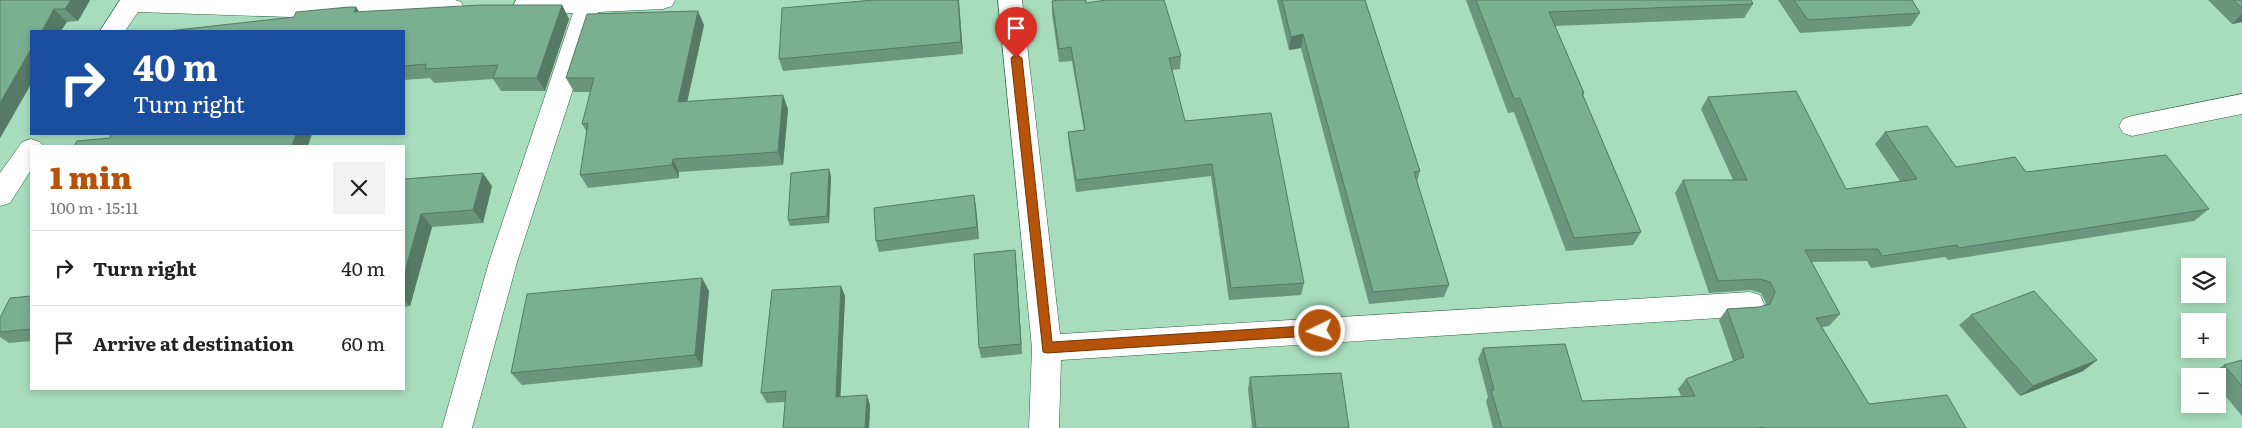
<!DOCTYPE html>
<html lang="en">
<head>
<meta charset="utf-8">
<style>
	body { margin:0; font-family:Literata,serif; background:#f2f2f2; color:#222; height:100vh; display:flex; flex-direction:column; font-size:19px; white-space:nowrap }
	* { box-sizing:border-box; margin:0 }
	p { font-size:16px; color:#767676 }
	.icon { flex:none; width:28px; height:28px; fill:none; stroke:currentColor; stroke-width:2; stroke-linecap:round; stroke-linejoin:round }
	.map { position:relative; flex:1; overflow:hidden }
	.side { position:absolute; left:30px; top:145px; width:375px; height:245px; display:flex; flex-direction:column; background:#fff; border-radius:0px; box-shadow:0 2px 8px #0003 }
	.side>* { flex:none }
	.top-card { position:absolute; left:30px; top:30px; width:375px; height:105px; border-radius:0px; box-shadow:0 2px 8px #0003; background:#1a4fa0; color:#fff; overflow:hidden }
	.controls { position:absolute; left:2181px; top:258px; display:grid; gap:10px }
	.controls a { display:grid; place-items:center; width:45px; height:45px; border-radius:0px; background:#fff; box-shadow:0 2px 8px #0003; font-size:25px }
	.pin { position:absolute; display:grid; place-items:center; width:42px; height:42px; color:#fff; margin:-51px -21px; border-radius:50% 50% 50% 0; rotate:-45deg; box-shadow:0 0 5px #0007 }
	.pin .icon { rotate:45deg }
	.me { position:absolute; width:55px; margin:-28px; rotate:266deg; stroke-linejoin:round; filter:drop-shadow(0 0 4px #0008) }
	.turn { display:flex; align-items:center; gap:18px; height:105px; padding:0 20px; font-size:22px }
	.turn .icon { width:65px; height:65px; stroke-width:2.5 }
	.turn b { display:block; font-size:35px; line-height:42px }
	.round { display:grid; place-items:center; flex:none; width:52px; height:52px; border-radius:0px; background:#f2f2f2 }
	.overview { display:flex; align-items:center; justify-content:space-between; height:85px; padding:0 20px }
	h1 { font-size:30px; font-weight:800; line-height:38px; color:#b45309 }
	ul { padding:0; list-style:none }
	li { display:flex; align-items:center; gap:15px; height:75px; padding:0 20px; border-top:1px solid #e0e0e0 }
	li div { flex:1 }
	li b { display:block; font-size:19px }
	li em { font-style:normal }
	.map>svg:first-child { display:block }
</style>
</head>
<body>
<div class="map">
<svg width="2242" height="428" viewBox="0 0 2242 428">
	<rect width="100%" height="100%" fill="#a7dcbc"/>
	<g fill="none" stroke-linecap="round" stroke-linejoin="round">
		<g stroke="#2c5e43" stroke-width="1">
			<g id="street">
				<path d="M 120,0 L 455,0 L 461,2 L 464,8 L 461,14 L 452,17 L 349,19 L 138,12 L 125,31 L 100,31 Z"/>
				<path d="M 516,0 L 675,0 L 672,6 L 663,9 L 598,12 L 517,262 L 472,428 L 442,428 L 489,262 L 573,13 L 525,15 L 516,12 L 513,6 Z"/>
				<path d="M 998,0 L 1022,0 L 1060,334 L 1750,292 L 1760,295 L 1764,304 L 1760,313 L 1750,316 L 1061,360 L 1059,428 L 1029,428 L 1032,348 Z"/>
				<path d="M 2242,94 L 2242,114 L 2132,136 L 2123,133 L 2119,126 L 2123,119 L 2132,116 Z"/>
				<path d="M 31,139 L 40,142 L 43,146 L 31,146 L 31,170 L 10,203 L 0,206 L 0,173 L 22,142 Z"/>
			</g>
		</g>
		<use href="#street" fill="#fff" fill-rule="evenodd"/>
	</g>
	<g fill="#69967c">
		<path d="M 0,0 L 90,0 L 78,21 L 67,22 L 31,31 L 31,84 L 0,138 Z"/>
		<path d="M 874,0 L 959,0 L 963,54 L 783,71 L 779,59 Z"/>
		<path d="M 1277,0 L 1365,0 L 1420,171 L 1417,181 L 1449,285 L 1444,297 L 1369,304 L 1301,48 L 1289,50 Z"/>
		<path d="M 1466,0 L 1751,0 L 1753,4 L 1744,18 L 1555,26 L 1584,93 L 1583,96 L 1641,232 L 1633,245 L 1566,251 L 1514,112 L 1508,113 Z"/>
		<path d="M 1778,0 L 1912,0 L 1920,13 L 1911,26 L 1800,33 Z"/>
		<path d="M 2208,0 L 2242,0 L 2242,22 L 2232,24 Z"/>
		<path d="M 1052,1 L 1086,3 L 1181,56 L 1180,69 L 1172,70 L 1185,121 L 1304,283 L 1301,295 L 1229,300 L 1211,176 L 1076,192 L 1069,145 L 1068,132 L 1084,130 L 1072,61 L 1059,62 L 1052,14 Z"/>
		<path d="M 562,5 L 569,19 L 545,91 L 501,91 L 493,79 L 434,83 L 430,78 L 404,80 L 404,31 L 294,17 L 356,7 L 359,12 Z"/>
		<path d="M 704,25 L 687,102 L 788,109 L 783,165 L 679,172 L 679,178 L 588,188 L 580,175 L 587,132 L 582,124 L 591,92 L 574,92 L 566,78 Z"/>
		<path d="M 1708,97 L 1846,189 L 1900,181 L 1875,144 L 1885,132 L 1956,167 L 2026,172 L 2209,209 L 2194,221 L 1948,260 L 1945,257 L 1871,268 L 1867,261 L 1811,262 L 1840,314 L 1829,326 L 1822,327 L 1869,404 L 1966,428 L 1493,428 L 1486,401 L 1488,397 L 1478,359 L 1483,348 L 1582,401 L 1681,396 L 1678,389 L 1686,379 L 1733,361 L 1719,320 L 1727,309 L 1759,307 L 1765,305 L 1766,303 L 1761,293 L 1751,290 L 1709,293 L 1675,193 L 1683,180 L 1733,180 L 1701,109 Z"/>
		<path d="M 831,176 L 829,223 L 790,226 L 788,220 Z"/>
		<path d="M 404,179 L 492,186 L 483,223 L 432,227 L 410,306 L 404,307 Z"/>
		<path d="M 974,195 L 979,239 L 879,252 L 876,241 Z"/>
		<path d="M 1016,261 L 1022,354 L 981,358 L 979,348 Z"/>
		<path d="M 702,278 L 709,291 L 702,367 L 522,385 L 511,373 Z"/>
		<path d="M 31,296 L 31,341 L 9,343 L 0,337 L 0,318 Z"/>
		<path d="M 845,296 L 840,397 L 870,405 L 869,428 L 783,428 L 785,402 L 767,403 L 761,393 Z"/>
		<path d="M 1971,315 L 2097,360 L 2083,371 L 2020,396 L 1959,325 Z"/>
		<path d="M 2242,360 L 2242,416 L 2218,387 L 2218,376 L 2209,376 L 2208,375 L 2224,365 Z"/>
		<path d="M 1250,377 L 1349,428 L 1252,428 L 1248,389 Z"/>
	</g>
	<g fill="#557a65">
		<path d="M 71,0 L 90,0 L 78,21 L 65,9 Z"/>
		<path d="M 958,0 L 959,4 L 963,54 L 961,42 Z"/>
		<path d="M 562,5 L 569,19 L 545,91 L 537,78 Z"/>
		<path d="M 356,7 L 365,21 L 354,12 Z"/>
		<path d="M 54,9 L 67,22 L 61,31 L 42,31 Z"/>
		<path d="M 698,11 L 704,25 L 684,116 L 678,102 Z"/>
		<path d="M 2242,14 L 2242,22 L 2232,24 Z"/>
		<path d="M 1303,34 L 1301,48 L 1289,50 L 1291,37 Z"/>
		<path d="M 31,49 L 31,84 L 0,138 L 0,103 Z"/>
		<path d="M 783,95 L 788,109 L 783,165 L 778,152 Z"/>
		<path d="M 296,134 L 312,134 L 308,146 L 292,146 Z"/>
		<path d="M 673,159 L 679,172 L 679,178 L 672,165 Z"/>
		<path d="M 829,169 L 831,176 L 829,223 L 827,216 Z"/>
		<path d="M 483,173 L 492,186 L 483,223 L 473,210 Z"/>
		<path d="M 974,195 L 976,206 L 979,239 L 977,227 Z"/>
		<path d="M 421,214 L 432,227 L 410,306 L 404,300 L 404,275 Z"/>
		<path d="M 1015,250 L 1016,261 L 1022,354 L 1021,344 Z"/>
		<path d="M 702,278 L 709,291 L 702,367 L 695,355 Z"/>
		<path d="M 841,286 L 845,296 L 840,407 L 836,397 Z"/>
		<path d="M 2097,360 L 2083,371 L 2020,396 L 2033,386 Z"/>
		<path d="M 867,395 L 870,405 L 869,428 L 865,428 Z"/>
	</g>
	<g fill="#7aaf90" stroke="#557a65">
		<path d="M 0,0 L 71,0 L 65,9 L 54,9 L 42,31 L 31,31 L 31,49 L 0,103 Z"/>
		<path d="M 874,0 L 958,0 L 961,42 L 779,59 L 782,8 Z"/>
		<path d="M 1058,0 L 1086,0 L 1086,3 L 1106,0 L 1164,0 L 1181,56 L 1169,58 L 1185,121 L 1271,113 L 1304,283 L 1231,288 L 1212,164 L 1076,180 L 1068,132 L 1085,130 L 1071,47 L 1059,49 L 1052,1 Z"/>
		<path d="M 1282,0 L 1365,0 L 1420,171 L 1414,172 L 1449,285 L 1373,292 L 1303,34 L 1291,37 Z"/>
		<path d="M 1476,0 L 1751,0 L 1753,4 L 1549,12 L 1584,93 L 1582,93 L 1641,232 L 1574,238 L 1520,98 L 1514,99 Z"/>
		<path d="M 1794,0 L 1912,0 L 1920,13 L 1808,20 Z"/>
		<path d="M 2233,0 L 2242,0 L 2242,8 Z"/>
		<path d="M 481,5 L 562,5 L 537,78 L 493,78 L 498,65 L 425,69 L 426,64 L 404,66 L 404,31 L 168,31 L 294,17 L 296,12 L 349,7 L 356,7 L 354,12 Z"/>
		<path d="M 698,11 L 678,102 L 783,95 L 778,152 L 673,159 L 672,165 L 580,175 L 588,123 L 582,124 L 594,78 L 566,78 L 587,14 Z"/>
		<path d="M 1796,91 L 1846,189 L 1917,179 L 1885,132 L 1927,126 L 1956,167 L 2015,157 L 2026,172 L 2166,155 L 2209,209 L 1959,248 L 1957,245 L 1882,256 L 1878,249 L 1805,250 L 1840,314 L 1816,318 L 1869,404 L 1947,395 L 1966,428 L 1764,428 L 1763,427 L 1757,428 L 1502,428 L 1491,390 L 1494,390 L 1483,348 L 1565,344 L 1582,401 L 1695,396 L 1686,379 L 1744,357 L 1727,309 L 1759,307 L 1770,304 L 1775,292 L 1770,282 L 1760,279 L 1718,281 L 1683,180 L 1747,180 L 1708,97 Z"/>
		<path d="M 111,134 L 296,134 L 292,146 L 74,146 L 77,141 L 110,138 Z"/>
		<path d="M 829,169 L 827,216 L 788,220 L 791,173 Z"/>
		<path d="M 483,173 L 473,210 L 421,214 L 404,275 L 404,179 Z"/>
		<path d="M 974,195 L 977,227 L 876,241 L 874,208 Z"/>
		<path d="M 1015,250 L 1021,344 L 979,348 L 974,254 Z"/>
		<path d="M 702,278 L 695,355 L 511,373 L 527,294 Z"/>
		<path d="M 841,286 L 836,397 L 867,395 L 865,428 L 783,428 L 786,391 L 761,393 L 772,290 Z"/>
		<path d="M 2034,291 L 2097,360 L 2033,386 L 1971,315 Z"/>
		<path d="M 31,296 L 31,329 L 0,332 L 0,318 L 10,298 Z"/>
		<path d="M 2242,360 L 2242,386 L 2224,365 Z"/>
		<path d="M 1341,373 L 1349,428 L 1256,428 L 1250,377 Z"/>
	</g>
	<path fill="#b45309" stroke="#753606" d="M 1016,54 L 1022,58 L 1052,342 L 1320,325 L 1325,327 L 1327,331 L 1325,335 L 1047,353 L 1043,352 L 1011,58 Z"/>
</svg>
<div class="controls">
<a><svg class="icon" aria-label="layers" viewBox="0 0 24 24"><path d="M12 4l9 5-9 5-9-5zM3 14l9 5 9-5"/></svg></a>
<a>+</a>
<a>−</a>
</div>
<div class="pin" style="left:1016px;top:58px;background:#d93025"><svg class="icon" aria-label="arrive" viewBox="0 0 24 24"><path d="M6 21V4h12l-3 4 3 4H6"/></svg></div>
<svg class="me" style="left:1320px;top:331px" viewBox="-20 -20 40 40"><circle r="17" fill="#b45309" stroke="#fff" stroke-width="3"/><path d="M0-11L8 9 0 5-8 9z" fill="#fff"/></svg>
<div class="top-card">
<div class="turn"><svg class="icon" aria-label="right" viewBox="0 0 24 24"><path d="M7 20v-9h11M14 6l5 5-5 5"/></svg><div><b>40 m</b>Turn right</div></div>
</div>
<section class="side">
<div class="overview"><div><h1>1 min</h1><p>100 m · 15:11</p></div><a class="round"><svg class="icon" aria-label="close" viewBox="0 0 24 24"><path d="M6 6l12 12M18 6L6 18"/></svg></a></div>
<ul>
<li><svg class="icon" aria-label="right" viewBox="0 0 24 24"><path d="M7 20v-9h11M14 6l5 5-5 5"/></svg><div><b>Turn right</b></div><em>40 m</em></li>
<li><svg class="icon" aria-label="arrive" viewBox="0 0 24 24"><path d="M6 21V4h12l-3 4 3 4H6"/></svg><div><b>Arrive at destination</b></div><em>60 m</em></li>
</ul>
</section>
</div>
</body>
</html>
